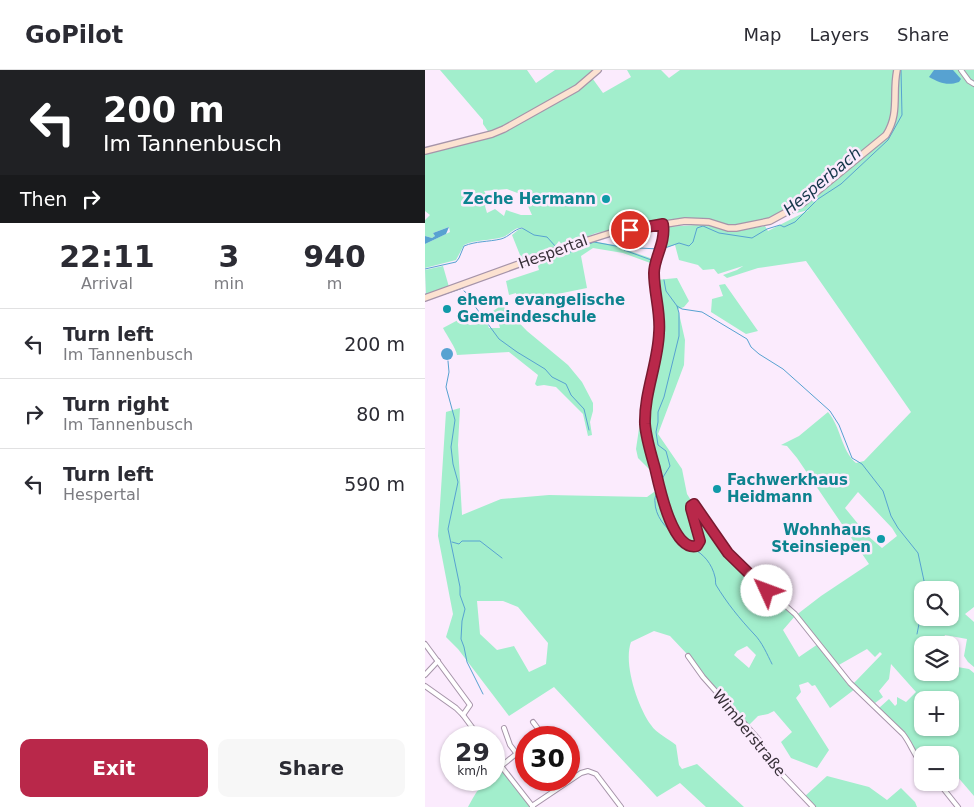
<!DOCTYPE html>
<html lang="en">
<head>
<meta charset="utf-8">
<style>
	body { margin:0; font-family:"DejaVu Sans",sans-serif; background:#f7f7f7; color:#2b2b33; height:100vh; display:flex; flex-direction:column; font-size:19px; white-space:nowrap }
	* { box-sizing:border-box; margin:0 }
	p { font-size:16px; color:#7c7c81 }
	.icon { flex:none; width:28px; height:28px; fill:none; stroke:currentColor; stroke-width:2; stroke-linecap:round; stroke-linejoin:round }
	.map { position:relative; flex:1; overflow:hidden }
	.side { display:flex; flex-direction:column; background:#fff; width:425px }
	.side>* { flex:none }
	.top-card { background:#202124; color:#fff; overflow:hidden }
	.tools { position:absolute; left:489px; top:511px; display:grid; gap:10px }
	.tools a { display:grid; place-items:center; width:45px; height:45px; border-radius:10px; background:#fff; box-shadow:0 1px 4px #0004; font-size:25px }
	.speed { position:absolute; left:15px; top:656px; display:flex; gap:10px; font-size:25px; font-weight:700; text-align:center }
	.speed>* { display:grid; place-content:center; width:65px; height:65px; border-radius:50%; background:#fff; box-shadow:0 1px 4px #0004; line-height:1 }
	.speed small { font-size:12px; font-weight:400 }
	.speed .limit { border:8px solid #d22; background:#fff; color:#111 }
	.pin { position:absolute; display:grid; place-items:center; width:42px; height:42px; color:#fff; margin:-21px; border:2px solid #fff; border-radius:50%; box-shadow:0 1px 5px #0007 }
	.me { position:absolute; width:55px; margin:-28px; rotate:313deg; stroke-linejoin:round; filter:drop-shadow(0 0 4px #0008) }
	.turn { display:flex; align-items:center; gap:18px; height:105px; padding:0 20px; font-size:22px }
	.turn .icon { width:65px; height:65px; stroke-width:2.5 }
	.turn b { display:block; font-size:35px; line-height:42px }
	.then { display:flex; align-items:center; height:48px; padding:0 20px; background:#0003; gap:10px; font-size:19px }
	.eta { display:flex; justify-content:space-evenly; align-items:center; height:85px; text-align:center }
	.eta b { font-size:30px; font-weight:700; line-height:35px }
	.button { display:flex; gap:10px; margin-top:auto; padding:10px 20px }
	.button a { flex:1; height:58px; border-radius:10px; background:#b9284a; color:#fff; font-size:20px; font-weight:700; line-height:58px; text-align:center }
	.button a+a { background:#f7f7f7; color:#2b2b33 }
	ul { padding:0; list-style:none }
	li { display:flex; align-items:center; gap:15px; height:70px; padding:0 20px; border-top:1px solid #e1e1e2 }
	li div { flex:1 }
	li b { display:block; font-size:19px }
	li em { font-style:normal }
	header { display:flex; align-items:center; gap:30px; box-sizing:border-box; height:70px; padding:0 25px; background:#fff; border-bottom:1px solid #e1e1e2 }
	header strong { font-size:24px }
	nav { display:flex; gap:28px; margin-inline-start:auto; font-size:18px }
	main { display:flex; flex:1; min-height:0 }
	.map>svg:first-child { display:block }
</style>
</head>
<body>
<header>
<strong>GoPilot</strong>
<nav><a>Map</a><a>Layers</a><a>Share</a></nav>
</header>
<main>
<section class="side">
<div class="top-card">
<div class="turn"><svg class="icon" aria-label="left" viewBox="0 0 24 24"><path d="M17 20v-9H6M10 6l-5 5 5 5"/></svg><div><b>200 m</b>Im Tannenbusch</div></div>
<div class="then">Then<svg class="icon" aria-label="right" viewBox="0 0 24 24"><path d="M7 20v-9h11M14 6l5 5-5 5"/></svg></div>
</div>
<div class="eta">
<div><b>22:11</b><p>Arrival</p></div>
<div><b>3</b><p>min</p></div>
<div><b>940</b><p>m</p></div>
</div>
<ul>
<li><svg class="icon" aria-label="left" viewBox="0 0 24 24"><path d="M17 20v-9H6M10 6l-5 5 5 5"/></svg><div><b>Turn left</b><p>Im Tannenbusch</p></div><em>200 m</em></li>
<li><svg class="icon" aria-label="right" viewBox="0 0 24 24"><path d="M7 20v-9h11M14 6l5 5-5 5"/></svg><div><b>Turn right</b><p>Im Tannenbusch</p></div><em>80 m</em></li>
<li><svg class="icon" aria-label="left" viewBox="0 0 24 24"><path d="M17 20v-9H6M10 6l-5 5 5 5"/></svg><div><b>Turn left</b><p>Hespertal</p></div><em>590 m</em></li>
</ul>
<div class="button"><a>Exit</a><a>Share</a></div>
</section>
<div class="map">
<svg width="549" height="737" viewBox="0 0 549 737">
	<rect width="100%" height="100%" fill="#fbebfd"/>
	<g fill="#a2eecc" fill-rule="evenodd">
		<path d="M 15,0 L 102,0 L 111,13 L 130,0 L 170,0 L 165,5 L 178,23 L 206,7 L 202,0 L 236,0 L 244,8 L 255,0 L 549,0 L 549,537 L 540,544 L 549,552 L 549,597 L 543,592 L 539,586 L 542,569 L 520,565 L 518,570 L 514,573 L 496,569 C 493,580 497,591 498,602 L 525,602 L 525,597 L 527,596 L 544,599 L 549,603 L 549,726 L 525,698 L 525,685 L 510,685 L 506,680 L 494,689 L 483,668 L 454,638 L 464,629 L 470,636 L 472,634 L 472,627 L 481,632 L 491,622 L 466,594 L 464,609 L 454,621 L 458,627 L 450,633 L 428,614 L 457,584 L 455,582 L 450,587 L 442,579 L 412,596 L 430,619 L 405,638 L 390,615 L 387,616 L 383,612 L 374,615 L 376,622 L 371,628 L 404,680 L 392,698 L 366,688 L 356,672 L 367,662 L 349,641 L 343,644 L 333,646 L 323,656 L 280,607 L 262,584 L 245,566 L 229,561 L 206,572 C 198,594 213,637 226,655 C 231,663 244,669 251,675 L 254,695 L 257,699 L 272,694 L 319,737 L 281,737 L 255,713 L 232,727 L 129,617 L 84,646 L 33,579 L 21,567 L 28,544 L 13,466 L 21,342 L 35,338 L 33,375 L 37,445 L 76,429 L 124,425 L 222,427 L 229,422 L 235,424 C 240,444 249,471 269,479 L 275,475 L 267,440 L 270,439 L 299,481 L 312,495 L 370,546 L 396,526 L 444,494 L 372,388 L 362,376 L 356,375 L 374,366 L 403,342 C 416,357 416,380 431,393 L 439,391 L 486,342 L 381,191 L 333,198 L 302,208 L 298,205 L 312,200 L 318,196 L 293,204 L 289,199 L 278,200 L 273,195 L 254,190 L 250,175 L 237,179 L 241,157 L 271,155 L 275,153 L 307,161 L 340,156 L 343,161 L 384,140 L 322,155 L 300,156 L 280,149 L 268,148 L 191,159 L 171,163 L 138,176 L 134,171 L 128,179 L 97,190 L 87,165 L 93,160 L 99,158 C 89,156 86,164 78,167 C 65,171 52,169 39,175 L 31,190 L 0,198 L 0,174 L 25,162 L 24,157 L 8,163 L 10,166 L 7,168 L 0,166 L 0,150 L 5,145 L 0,141 L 0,84 L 67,67 L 58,54 L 58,50 ZM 82,119 L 98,125 L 107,145 L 96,145 L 81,140 L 79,146 L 70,139 L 62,143 L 60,136 L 67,134 L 59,121 ZM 433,422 L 467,458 L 472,466 L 457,478 L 443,466 L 420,438 ZM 498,520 L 525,520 L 525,548 L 498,548 ZM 52,531 L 78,531 L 93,537 L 123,573 L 121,594 L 104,602 L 89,576 L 72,580 L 55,564 ZM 370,546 L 393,574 L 374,587 L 358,560 ZM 322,576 L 331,585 L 324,598 L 309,585 L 312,581 ZM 498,630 L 525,630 L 525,658 L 498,658 Z"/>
		<path d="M 171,169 L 172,172 L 196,176 L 199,179 L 231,190 L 228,194 L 198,183 L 168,178 L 156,186 L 162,218 L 93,232 L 91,223 L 84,225 L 81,211 L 114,200 L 112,193 L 129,187 L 128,184 Z"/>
		<path d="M 18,196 L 24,217 L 1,225 L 0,200 Z"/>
		<path d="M 252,208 L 264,231 L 259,237 L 253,239 L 260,270 L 259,295 L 233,364 L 257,399 L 262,424 L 267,432 L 265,439 L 274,471 L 273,473 L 268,476 L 256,467 L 245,450 L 230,405 L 213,388 L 211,379 L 215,352 L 221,333 L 222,321 L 220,315 L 229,280 L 237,264 L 231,210 Z"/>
		<path d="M 300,214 L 333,261 L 321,264 L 286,242 L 287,229 L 298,226 L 294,215 Z"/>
		<path d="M 77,235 L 102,261 L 143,295 L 157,312 L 168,333 L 168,341 L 165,352 L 167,365 L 163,366 L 158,344 L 131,317 L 119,315 L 112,316 L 110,314 L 113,305 L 84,282 L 32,285 C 31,278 22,266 18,258 L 33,250 L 45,255 L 62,253 L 64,258 L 75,258 L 72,247 L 68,241 Z"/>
		<path d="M 77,701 L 107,737 L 43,737 C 49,727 56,710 69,710 L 69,706 Z"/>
		<path d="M 402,706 L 444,717 L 462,730 L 476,718 L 490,732 L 492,737 L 389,737 L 379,727 Z"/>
	</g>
	<g fill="#57a2d1">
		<path d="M 509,0 L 528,0 L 536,9 L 534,12 C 522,16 515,13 504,7 Z"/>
		<path d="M 24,157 L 21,164 L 0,174 L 0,166 L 7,168 L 10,166 L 8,163 Z"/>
		<circle cx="22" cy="284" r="6"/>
	</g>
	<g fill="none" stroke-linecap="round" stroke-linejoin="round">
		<g stroke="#57a2d1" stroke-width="1">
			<path d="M 197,177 L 199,180 L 229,191"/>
			<path d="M 237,179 L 254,173 L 264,176 L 268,172 L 272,158 L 278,156 L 294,163 L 327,168 L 342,159 L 355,155 L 359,157 L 370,152 L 393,129 L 416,114 L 463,70 L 477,45 L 476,0"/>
			<path d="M 135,183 L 143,183 L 169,172 L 196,177 L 233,179"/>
			<path d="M 0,199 L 31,192 L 34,188 L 39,176 C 51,171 63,172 76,169 C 84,167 89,159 97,158 L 109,165 L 122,167 L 131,177"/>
			<path d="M 39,221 L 44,225 L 49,235 L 74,269 L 92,282 L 120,299 L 127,307 L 141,314 L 146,325 L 159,339 L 164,360"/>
			<path d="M 1,224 L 3,224"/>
			<path d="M 5,229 L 38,218"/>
			<path d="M 252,236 L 257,239 L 277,242 L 322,269 L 326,277 L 334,284 L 358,299 L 405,341 L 414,355 L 427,388 L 437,394 L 458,421 L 466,446 L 473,458 L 493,483 L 501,520"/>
			<path d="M 23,291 L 24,302 L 21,317 L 30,350 L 26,377 L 28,394 L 33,412 L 23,459 L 35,517 L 35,525 L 40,539 L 37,551 L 36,569 L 39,577 L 42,592 L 58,624"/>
			<path d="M 235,412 L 245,396 L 241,381 L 233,375 L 231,362 L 233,352 L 233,342 L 239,327 L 254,266 L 254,243 L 252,236 L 241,221 L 239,210"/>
			<path d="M 233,420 C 232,423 229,428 230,432 C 230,445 240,459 251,464"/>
			<path d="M 27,472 L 34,474 L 37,471 L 55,471 L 77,488"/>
			<path d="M 267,478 C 279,484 287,494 290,507 C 291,510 290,512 291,515 C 302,533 314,548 329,564 C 337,572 342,584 347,594"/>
			<path d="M 497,534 L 498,533"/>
			<path d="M 492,564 L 497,539"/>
		</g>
		<g stroke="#a694a9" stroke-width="6">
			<g id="street">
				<path d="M 536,0 L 544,11 L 549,14"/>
				<path d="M 238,155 C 241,173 229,187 229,203 C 229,223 236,243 234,263 C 233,291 222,318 220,346 C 219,369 238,440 250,459 C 255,467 261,479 272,476 L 275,471 L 266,436 L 269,434 L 270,435 L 288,464 L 312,493 L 370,544 L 425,613 L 478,664 C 486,674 489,686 498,695"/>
				<path d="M 0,574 L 45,635 L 38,645"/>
				<path d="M 263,586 L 278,607 L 335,671 L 349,696 L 388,737"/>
				<path d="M 0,605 L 13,591"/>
				<path d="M 0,616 L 31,638 L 38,645 L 55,668"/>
				<path d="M 108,652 L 117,664 L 113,668"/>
				<path d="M 79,658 L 85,675 L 92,684"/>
				<path d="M 69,687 L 108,737"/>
				<path d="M 75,697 L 101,676"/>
				<path d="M 513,712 L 533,737"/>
				<path d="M 107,736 L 156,703 L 163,701 L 171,704 L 196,737"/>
			</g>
		</g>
		<g stroke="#a694a9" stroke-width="8">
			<g id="secondary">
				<path d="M 0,81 L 67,64 L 79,59 L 152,18 L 173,0"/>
				<path d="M 0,228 L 138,178 L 189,162 L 260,151 L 284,152 L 303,158 L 311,158 L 345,151 L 378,133 L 461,65 C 475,43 467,24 472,0"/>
			</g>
		</g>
		<use href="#street" stroke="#fff" stroke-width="4"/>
		<use href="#secondary" stroke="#fce2d1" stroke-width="5.5"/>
	</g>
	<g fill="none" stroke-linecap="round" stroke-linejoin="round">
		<g stroke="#781a30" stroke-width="12">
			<path id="route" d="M 205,160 L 238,154 C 241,173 229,188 229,203 C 229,223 236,243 234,263 C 233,293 219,323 220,354 C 221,368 226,384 230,398 C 234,415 247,482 272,476 L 275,471 L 266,439 L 266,436 L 269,434 L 303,483 L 342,521"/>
		</g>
		<use href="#route" stroke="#b9284a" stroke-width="9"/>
	</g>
	<g fill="#0f9aa8" stroke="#fbebfd" stroke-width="2">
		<circle cx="181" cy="129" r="5"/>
		<circle cx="22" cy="239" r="5"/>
		<circle cx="292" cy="419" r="5"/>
		<circle cx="456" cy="469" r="5"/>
	</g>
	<g text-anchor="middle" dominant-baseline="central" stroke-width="5" stroke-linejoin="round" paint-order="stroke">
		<g font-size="15" font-weight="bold" fill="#0d838f" stroke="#fbebfd" text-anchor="end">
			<text x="171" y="129">Zeche Hermann</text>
			<text x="32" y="230" text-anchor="start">ehem. evangelische<tspan x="32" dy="17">Gemeindeschule</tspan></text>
			<text x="302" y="410" text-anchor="start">Fachwerkhaus<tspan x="302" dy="17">Heidmann</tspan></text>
			<text x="446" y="460">Wohnhaus<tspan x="446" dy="17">Steinsiepen</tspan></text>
		</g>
		<g font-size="15" fill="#383039" stroke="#fbebfd">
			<text transform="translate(128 182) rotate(-20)">Hespertal</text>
			<text transform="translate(324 663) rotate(51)">Wimberstraße</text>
		</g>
		<g font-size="16" font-style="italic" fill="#15364a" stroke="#fbebfd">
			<text transform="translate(397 111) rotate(-40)">Hesperbach</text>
		</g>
	</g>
</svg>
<div class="tools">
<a><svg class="icon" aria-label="search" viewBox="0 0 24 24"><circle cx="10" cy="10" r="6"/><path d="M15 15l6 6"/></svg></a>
<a><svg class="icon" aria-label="layers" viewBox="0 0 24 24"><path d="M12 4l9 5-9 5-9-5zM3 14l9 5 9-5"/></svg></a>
<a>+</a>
<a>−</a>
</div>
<div class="speed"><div>29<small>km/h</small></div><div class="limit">30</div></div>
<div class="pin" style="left:205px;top:160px;background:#d93025"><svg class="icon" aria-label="arrive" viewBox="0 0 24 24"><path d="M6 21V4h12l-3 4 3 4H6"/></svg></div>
<svg class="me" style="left:342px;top:521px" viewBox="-20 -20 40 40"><circle r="19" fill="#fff"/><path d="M0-13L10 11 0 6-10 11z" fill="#b9284a"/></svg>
</div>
</main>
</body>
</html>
